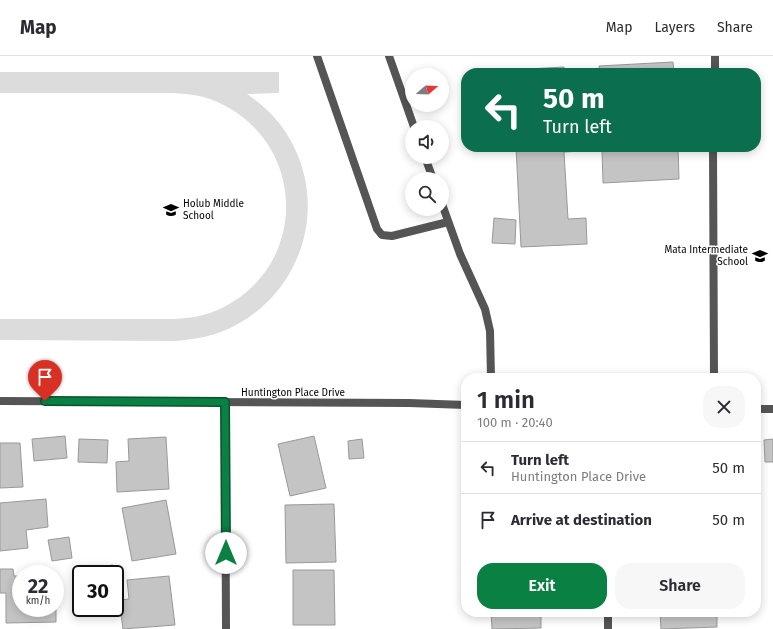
<!DOCTYPE html>
<html lang="en">
<head>
<meta charset="utf-8">
<style>
	body { margin:0; font-family:"Fira Sans",sans-serif; background:#f7f7f7; color:#2b2b33; height:100vh; display:flex; flex-direction:column; font-size:15px; white-space:nowrap }
	* { box-sizing:border-box; margin:0 }
	p { font-size:13px; color:#7c7c81 }
	.icon { flex:none; width:22px; height:22px; fill:none; stroke:currentColor; stroke-width:2; stroke-linecap:round; stroke-linejoin:round }
	.map { position:relative; flex:1; overflow:hidden }
	.details { position:absolute; left:461px; top:317px; width:300px; height:244px; display:flex; flex-direction:column; background:#fff; border-radius:16px; box-shadow:0 2px 10px #0003 }
	.details>* { flex:none }
	.top-card { position:absolute; left:461px; top:12px; width:300px; height:84px; border-radius:16px; box-shadow:0 2px 10px #0003; background:#0b6e4f; color:#fff; overflow:hidden }
	.needle { width:26px; rotate:71deg }
	.tools { position:absolute; left:405px; top:12px; display:grid; gap:8px }
	.tools a { display:grid; place-items:center; width:44px; height:44px; border-radius:50%; background:#fff; box-shadow:0 2px 10px #0003; font-size:20px }
	.speed { position:absolute; left:12px; top:509px; display:flex; gap:8px; font-size:20px; font-weight:700; text-align:center }
	.speed>* { display:grid; place-content:center; width:52px; height:52px; border-radius:50%; background:#fff; box-shadow:0 2px 10px #0003; line-height:1 }
	.speed small { font-size:10px; font-weight:400 }
	.speed .limit { border:2px solid #111; border-radius:6px; background:#fff; color:#111 }
	.pin { position:absolute; display:grid; place-items:center; width:34px; height:34px; color:#fff; margin:-41px -17px; border-radius:50% 50% 50% 0; rotate:-45deg; box-shadow:0 0 4px #0007 }
	.pin .icon { rotate:45deg }
	.me { position:absolute; width:44px; margin:-22px; rotate:0deg; stroke-linejoin:round; filter:drop-shadow(0 0 3px #0008) }
	.turn { display:flex; align-items:center; gap:14px; height:84px; padding:0 16px; font-size:18px }
	.turn .icon { width:52px; height:52px; stroke-width:2.5 }
	.turn b { display:block; font-size:28px; line-height:34px }
	.round { display:grid; place-items:center; flex:none; width:42px; height:42px; border-radius:16px; background:#f7f7f7 }
	.head { display:flex; align-items:center; justify-content:space-between; height:68px; padding:0 16px }
	h1 { font-size:24px; font-weight:600; line-height:30px }
	.button { display:flex; gap:8px; margin-top:auto; padding:8px 16px }
	.button a { flex:1; height:46px; border-radius:16px; background:#0b8043; color:#fff; font-size:16px; font-weight:600; line-height:46px; text-align:center }
	.button a+a { background:#f7f7f7; color:#2b2b33 }
	ul { padding:0; list-style:none }
	li { display:flex; align-items:center; gap:12px; height:52px; padding:0 16px; border-top:1px solid #e1e1e2 }
	li div { flex:1 }
	li b { display:block; font-size:15px }
	li em { font-style:normal }
	header { display:flex; align-items:center; gap:24px; box-sizing:border-box; height:56px; padding:0 20px; background:#fff; border-bottom:1px solid #e1e1e2 }
	header strong { font-size:19px }
	nav { display:flex; gap:22px; margin-inline-start:auto; font-size:14px }
	.map>svg:first-child { display:block }
</style>
</head>
<body>
<header>
<strong>Map</strong>
<nav><a>Map</a><a>Layers</a><a>Share</a></nav>
</header>
<div class="map">
<svg width="773" height="573" viewBox="0 0 773 573">
	<rect width="100%" height="100%" fill="#fff"/>
	<path fill="#dcdcdc" d="M 0,16 L 279,16 L 279,37 L 247,38 C 266,51 283,68 293,89 C 327,155 300,235 236,269 C 217,280 196,283 175,285 L 0,284 L 0,263 L 175,263 C 186,262 199,261 210,257 C 312,219 311,81 210,43 C 199,39 186,38 174,37 L 0,37 Z"/>
	<g fill="#c4c4c4" stroke="#999">
		<path d="M 673,6 L 674,17 L 600,17 L 599,10 Z"/>
		<path d="M 564,11 L 564,17 L 512,17 L 512,14 Z"/>
		<path d="M 516,91 L 678,91 L 679,123 L 603,127 L 602,94 L 564,96 L 568,163 L 586,162 L 587,188 L 521,191 Z"/>
		<path d="M 494,162 L 516,164 L 515,188 L 492,187 Z"/>
		<path d="M 65,380 L 67,402 L 34,405 L 32,383 Z"/>
		<path d="M 314,380 L 326,432 L 290,440 L 278,388 Z"/>
		<path d="M 166,381 L 169,433 L 117,436 L 116,406 L 129,405 L 128,383 Z"/>
		<path d="M 79,383 L 108,384 L 107,407 L 78,406 Z"/>
		<path d="M 362,383 L 364,402 L 349,403 L 348,385 Z"/>
		<path d="M 773,383 L 773,406 L 765,406 L 764,384 Z"/>
		<path d="M 0,387 L 20,387 L 23,431 L 0,432 Z"/>
		<path d="M 46,443 L 48,471 L 26,474 L 28,492 L 0,495 L 0,447 Z"/>
		<path d="M 166,444 L 176,498 L 132,505 L 122,452 Z"/>
		<path d="M 334,448 L 336,506 L 286,507 L 285,449 Z"/>
		<path d="M 69,481 L 72,502 L 52,505 L 48,484 Z"/>
		<path d="M 113,509 L 114,518 L 92,518 L 91,512 Z"/>
		<path d="M 0,513 L 13,513 L 14,520 L 21,520 L 21,552 L 55,552 L 56,520 L 56,566 L 6,567 L 6,537 L 0,537 Z"/>
		<path d="M 293,514 L 334,514 L 335,569 L 293,569 Z"/>
		<path d="M 169,520 L 175,569 L 123,573 L 119,544 L 129,543 L 127,524 Z"/>
		<path d="M 491,556 L 541,556 L 541,572 L 492,573 Z"/>
		<path d="M 660,556 L 717,556 L 717,571 L 661,573 Z"/>
	</g>
	<g fill="none" stroke-linecap="round" stroke-linejoin="round">
		<g stroke="#555" stroke-width="8">
			<path d="M 317,0 L 377,173 L 382,179 L 392,180 L 448,166"/>
			<path d="M 389,0 L 414,71"/>
			<path d="M 715,17 L 715,0"/>
			<path d="M 713,91 L 714,322"/>
			<path d="M 425,101 L 433,123"/>
			<path d="M 442,148 L 460,198 L 485,253 L 490,275 L 491,322"/>
		</g>
		<g stroke="#555" stroke-width="8">
			<path d="M 0,345 L 409,347 L 466,349"/>
			<path d="M 225,346 L 226,573"/>
			<path d="M 756,353 L 773,353"/>
			<path d="M 608,556 L 608,573"/>
		</g>
	</g>
	<g fill="none" stroke-linecap="round" stroke-linejoin="round">
		<g stroke="#07532c" stroke-width="10">
			<path id="route" d="M 45,345 L 225,346 L 226,497"/>
		</g>
		<use href="#route" stroke="#0b8043" stroke-width="7"/>
	</g>
	<defs>
		<g id="school-bare" transform="scale(1.2)"><path d="M0-5L7-2L0 1L-7-2ZM-4 1L0 2.5L4 1V4Q0 6-4 4Z" fill="#000" stroke="#fff" stroke-width="2.5" paint-order="stroke"/></g>
	</defs>
	<g fill-rule="evenodd">
		<use href="#school-bare" x="171" y="154"/>
		<use href="#school-bare" x="760" y="200"/>
	</g>
	<g text-anchor="middle" dominant-baseline="central" stroke-width="3" stroke-linejoin="round" paint-order="stroke">
		<g font-size="10" fill="#000" stroke="#fff" text-anchor="start">
			<text x="183" y="148">Holub Middle<tspan x="183" dy="12">School</tspan></text>
			<text x="748" y="194" text-anchor="end">Mata Intermediate<tspan x="748" dy="12">School</tspan></text>
		</g>
		<g font-size="10" fill="#000" stroke="#fff">
			<text x="293" y="337">Huntington Place Drive</text>
		</g>
	</g>
</svg>
<div class="tools">
<a><svg class="needle" viewBox="-14 -14 28 28"><path d="M0-13l5 13h-10z" fill="#e53935"/><path d="M0 13l5-13h-10z" fill="#7c7c81"/></svg></a>
<a><svg class="icon" aria-label="sound" viewBox="0 0 24 24"><path d="M4 9h4l5-4v14l-5-4H4zM17 9q2 3 0 6"/></svg></a>
<a><svg class="icon" aria-label="search" viewBox="0 0 24 24"><circle cx="10" cy="10" r="6"/><path d="M15 15l6 6"/></svg></a>
</div>
<div class="speed"><div>22<small>km/h</small></div><div class="limit">30</div></div>
<div class="pin" style="left:45px;top:345px;background:#d93025"><svg class="icon" aria-label="arrive" viewBox="0 0 24 24"><path d="M6 21V4h12l-3 4 3 4H6"/></svg></div>
<svg class="me" style="left:226px;top:497px" viewBox="-20 -20 40 40"><circle r="19" fill="#fff"/><path d="M0-13L10 11 0 6-10 11z" fill="#0b8043"/></svg>
<div class="top-card">
<div class="turn"><svg class="icon" aria-label="left" viewBox="0 0 24 24"><path d="M17 20v-9H6M10 6l-5 5 5 5"/></svg><div><b>50 m</b>Turn left</div></div>
</div>
<section class="details">
<div class="head"><div><h1>1 min</h1><p>100 m · 20:40</p></div><a class="round"><svg class="icon" aria-label="close" viewBox="0 0 24 24"><path d="M6 6l12 12M18 6L6 18"/></svg></a></div>
<ul>
<li><svg class="icon" aria-label="left" viewBox="0 0 24 24"><path d="M17 20v-9H6M10 6l-5 5 5 5"/></svg><div><b>Turn left</b><p>Huntington Place Drive</p></div><em>50 m</em></li>
<li><svg class="icon" aria-label="arrive" viewBox="0 0 24 24"><path d="M6 21V4h12l-3 4 3 4H6"/></svg><div><b>Arrive at destination</b></div><em>50 m</em></li>
</ul>
<div class="button"><a>Exit</a><a>Share</a></div>
</section>
</div>
</body>
</html>
